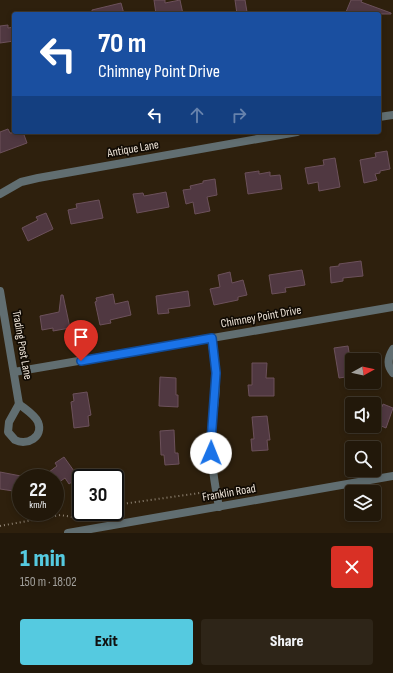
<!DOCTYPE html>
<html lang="en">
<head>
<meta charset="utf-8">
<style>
	body { margin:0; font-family:"Sofia Sans Condensed",sans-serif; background:#2e2518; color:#f1f3f6; height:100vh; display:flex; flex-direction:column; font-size:15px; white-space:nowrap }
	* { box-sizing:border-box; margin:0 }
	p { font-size:13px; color:#a2a09c }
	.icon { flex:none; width:22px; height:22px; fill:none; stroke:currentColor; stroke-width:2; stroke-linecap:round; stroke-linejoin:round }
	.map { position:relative; height:533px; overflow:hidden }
	.drawer { display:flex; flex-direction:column; background:#22180a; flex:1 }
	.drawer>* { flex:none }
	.banner { position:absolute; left:12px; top:12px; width:369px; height:122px; border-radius:4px; box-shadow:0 2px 6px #0003,0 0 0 1px #3f372b; background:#1a4fa0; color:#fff; overflow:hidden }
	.needle { width:26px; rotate:82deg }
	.buttons { position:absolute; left:345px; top:353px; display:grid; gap:8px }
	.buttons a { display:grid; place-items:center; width:36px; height:36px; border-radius:4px; background:#22180a; box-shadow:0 2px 6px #0003,0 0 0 1px #3f372b; font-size:20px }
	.speed { position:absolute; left:12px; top:469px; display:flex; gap:8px; font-size:20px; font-weight:700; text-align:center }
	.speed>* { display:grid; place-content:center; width:52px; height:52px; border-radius:50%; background:#22180a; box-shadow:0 2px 6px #0003,0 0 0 1px #3f372b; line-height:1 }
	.speed small { font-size:10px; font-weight:400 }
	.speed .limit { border:2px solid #111; border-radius:6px; background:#fff; color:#111 }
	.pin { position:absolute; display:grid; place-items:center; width:34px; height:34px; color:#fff; margin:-41px -17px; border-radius:50% 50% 50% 0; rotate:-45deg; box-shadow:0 0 4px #0007 }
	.pin .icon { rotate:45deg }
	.me { position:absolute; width:44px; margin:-22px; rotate:1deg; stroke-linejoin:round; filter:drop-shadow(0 0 3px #0008) }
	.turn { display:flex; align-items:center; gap:14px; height:84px; padding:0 20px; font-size:18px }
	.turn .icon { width:52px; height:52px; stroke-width:2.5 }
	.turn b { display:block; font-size:28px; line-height:34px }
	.lanes { display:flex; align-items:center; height:38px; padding:0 20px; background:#0003; justify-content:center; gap:20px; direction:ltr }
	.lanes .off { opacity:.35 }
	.round { display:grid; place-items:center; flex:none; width:42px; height:42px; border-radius:4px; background:#2e2518 }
	.summary { display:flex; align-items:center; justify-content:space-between; height:68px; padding:0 20px }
	h1 { font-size:24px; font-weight:800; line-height:30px; color:#55cae0 }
	.action { display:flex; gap:8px; margin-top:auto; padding:8px 20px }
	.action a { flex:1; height:46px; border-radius:4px; background:#55cae0; color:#111; font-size:16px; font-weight:800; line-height:46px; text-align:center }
	.action a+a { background:#2e2518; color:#f1f3f6 }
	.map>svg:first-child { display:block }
</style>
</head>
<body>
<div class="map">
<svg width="393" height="533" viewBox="0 0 393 533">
	<rect width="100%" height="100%" fill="#2e200d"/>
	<g fill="#503841" stroke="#6c515b">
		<path d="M 154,0 L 165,0 L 165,3 L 180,0 L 183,14 L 156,14 Z"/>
		<path d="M 235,0 L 245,0 L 247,12 L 237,14 Z"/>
		<path d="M 351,0 L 362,0 L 361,2 L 391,13 L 391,14 L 353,14 L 346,12 Z"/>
		<path d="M 121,3 L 124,14 L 92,14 L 92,10 Z"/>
		<path d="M 8,25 L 8,28 L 14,27 L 14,41 L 0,43 L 0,26 Z"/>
		<path d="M 8,129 L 10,133 L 23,132 L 27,143 L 0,153 L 0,132 Z"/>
		<path d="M 387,151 L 390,169 L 380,171 L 380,173 L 375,174 L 377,180 L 364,183 L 360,160 L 376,157 L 375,153 Z"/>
		<path d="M 335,158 L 340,187 L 319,191 L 318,182 L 308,184 L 305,168 L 324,165 L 323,160 Z"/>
		<path d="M 259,171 L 259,174 L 270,172 L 270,176 L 280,175 L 282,189 L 248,194 L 245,173 Z"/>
		<path d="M 215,179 L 217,195 L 207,197 L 210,211 L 195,214 L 193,202 L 186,204 L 183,190 L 191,189 L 190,186 L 203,183 L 203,181 Z"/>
		<path d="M 166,192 L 169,207 L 137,213 L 133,194 L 143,193 L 144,196 Z"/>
		<path d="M 99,200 L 103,218 L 71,224 L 68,210 L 77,208 L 76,204 Z"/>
		<path d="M 46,213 L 53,229 L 28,241 L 22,228 L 38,220 L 36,217 Z"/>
		<path d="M 361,261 L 363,276 L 343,278 L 343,281 L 331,283 L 330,267 L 339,266 L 339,264 Z"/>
		<path d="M 302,270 L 305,285 L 285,288 L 286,292 L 272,294 L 269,275 Z"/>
		<path d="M 230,272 L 232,283 L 243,280 L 247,295 L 238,297 L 238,300 L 214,305 L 210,289 L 220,287 L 218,275 Z"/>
		<path d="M 188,291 L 190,306 L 168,309 L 169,313 L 158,314 L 156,296 Z"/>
		<path d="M 113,294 L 115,304 L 128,301 L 131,315 L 110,320 L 111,323 L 100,325 L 95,302 L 97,301 L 96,298 Z"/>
		<path d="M 61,295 L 63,295 L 70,328 L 53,331 L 53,328 L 42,330 L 40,316 L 59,312 Z"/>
		<path d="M 348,346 L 350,358 L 352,357 L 352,376 L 339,378 L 334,348 Z"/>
		<path d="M 252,363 L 267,363 L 266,378 L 274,378 L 274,396 L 249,396 L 248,385 L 252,385 Z"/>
		<path d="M 160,377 L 176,378 L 176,395 L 178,395 L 178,407 L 159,406 Z"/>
		<path d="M 87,392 L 91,415 L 88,416 L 89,426 L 74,428 L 71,402 L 74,401 L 73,394 Z"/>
		<path d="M 374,403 L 382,407 L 383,404 L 393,408 L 386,428 L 374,423 Z"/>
		<path d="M 267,416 L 270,440 L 267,440 L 268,450 L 252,451 L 251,439 L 254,439 L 252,417 Z"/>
		<path d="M 174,430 L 175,453 L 178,453 L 179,464 L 165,465 L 164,455 L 161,455 L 160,431 Z"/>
		<path d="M 64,457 L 74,471 L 72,473 L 76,479 L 69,484 L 65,478 L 55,485 L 55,478 L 41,478 L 57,466 L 55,463 Z"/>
		<path d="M 0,472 L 21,476 L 20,492 L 0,489 Z"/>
	</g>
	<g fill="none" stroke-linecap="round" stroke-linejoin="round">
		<g stroke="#8f8373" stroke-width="2" stroke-dasharray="1 3" stroke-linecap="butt">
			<path d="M 115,505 L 207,492"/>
			<path d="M 0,526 L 60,515 L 79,518 L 91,512"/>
		</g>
		<g stroke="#616e71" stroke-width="8">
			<path d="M 379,117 L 393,115"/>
			<path d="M 0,194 L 21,182 L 38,178 L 297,132"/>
			<path d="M 0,291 L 19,404"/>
			<path d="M 211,338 C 214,354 216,370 216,387 C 215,406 211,424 211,443 C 211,464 215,486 219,507"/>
			<path d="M 393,349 C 388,357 386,365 393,373"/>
			<path d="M 14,372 L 393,307"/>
			<path d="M 19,404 C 25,409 35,415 38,422 C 44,437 27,446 15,440 L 8,432 L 9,422 Z"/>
		</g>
		<path stroke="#616e71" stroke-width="8" d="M 68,533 L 393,476"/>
	</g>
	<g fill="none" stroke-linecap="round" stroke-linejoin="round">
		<g stroke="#114b97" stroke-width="10">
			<path id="route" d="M 81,361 L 212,338 L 216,373 L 211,441 L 211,453"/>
		</g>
		<use href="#route" stroke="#1a73e8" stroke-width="7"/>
	</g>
	<g text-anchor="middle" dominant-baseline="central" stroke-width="3.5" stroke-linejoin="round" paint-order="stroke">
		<g font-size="12" fill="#f0e6da" stroke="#110b04">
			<text transform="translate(133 149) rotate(-10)">Antique Lane</text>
			<text transform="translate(261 317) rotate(-10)">Chimney Point Drive</text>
			<text transform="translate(22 345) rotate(80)">Trading Post Lane</text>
			<text transform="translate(229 493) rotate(-10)">Franklin Road</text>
		</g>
	</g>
</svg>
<div class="buttons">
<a><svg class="needle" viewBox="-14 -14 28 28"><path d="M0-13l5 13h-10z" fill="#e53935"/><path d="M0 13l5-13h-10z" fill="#a2a09c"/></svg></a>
<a><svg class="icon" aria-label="sound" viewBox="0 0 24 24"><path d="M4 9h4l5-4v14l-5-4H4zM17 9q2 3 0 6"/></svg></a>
<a><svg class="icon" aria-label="search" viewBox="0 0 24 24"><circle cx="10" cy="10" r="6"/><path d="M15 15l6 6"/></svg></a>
<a><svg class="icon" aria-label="layers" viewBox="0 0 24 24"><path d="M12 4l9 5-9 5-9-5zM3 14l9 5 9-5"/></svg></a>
</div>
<div class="speed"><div>22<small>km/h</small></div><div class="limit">30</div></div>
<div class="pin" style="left:81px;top:361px;background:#d93025"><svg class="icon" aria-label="arrive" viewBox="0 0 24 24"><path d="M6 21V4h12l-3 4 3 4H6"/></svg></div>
<svg class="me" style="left:211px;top:453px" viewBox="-20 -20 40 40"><circle r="19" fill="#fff"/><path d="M0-13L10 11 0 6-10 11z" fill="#1a73e8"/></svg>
<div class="banner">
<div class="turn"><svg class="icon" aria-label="left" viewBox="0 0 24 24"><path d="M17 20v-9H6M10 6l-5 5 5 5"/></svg><div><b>70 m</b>Chimney Point Drive</div></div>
<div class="lanes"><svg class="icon" aria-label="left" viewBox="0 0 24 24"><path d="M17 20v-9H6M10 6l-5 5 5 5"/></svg><svg class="icon off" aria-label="ahead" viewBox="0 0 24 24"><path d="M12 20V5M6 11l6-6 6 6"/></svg><svg class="icon off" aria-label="right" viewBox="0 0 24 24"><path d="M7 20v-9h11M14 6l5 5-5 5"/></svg></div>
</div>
</div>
<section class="drawer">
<div class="summary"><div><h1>1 min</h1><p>150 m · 18:02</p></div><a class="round" style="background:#d93025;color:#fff"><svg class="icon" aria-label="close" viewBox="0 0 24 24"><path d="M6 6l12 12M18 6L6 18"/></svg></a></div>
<div class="action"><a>Exit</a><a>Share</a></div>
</section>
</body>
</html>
